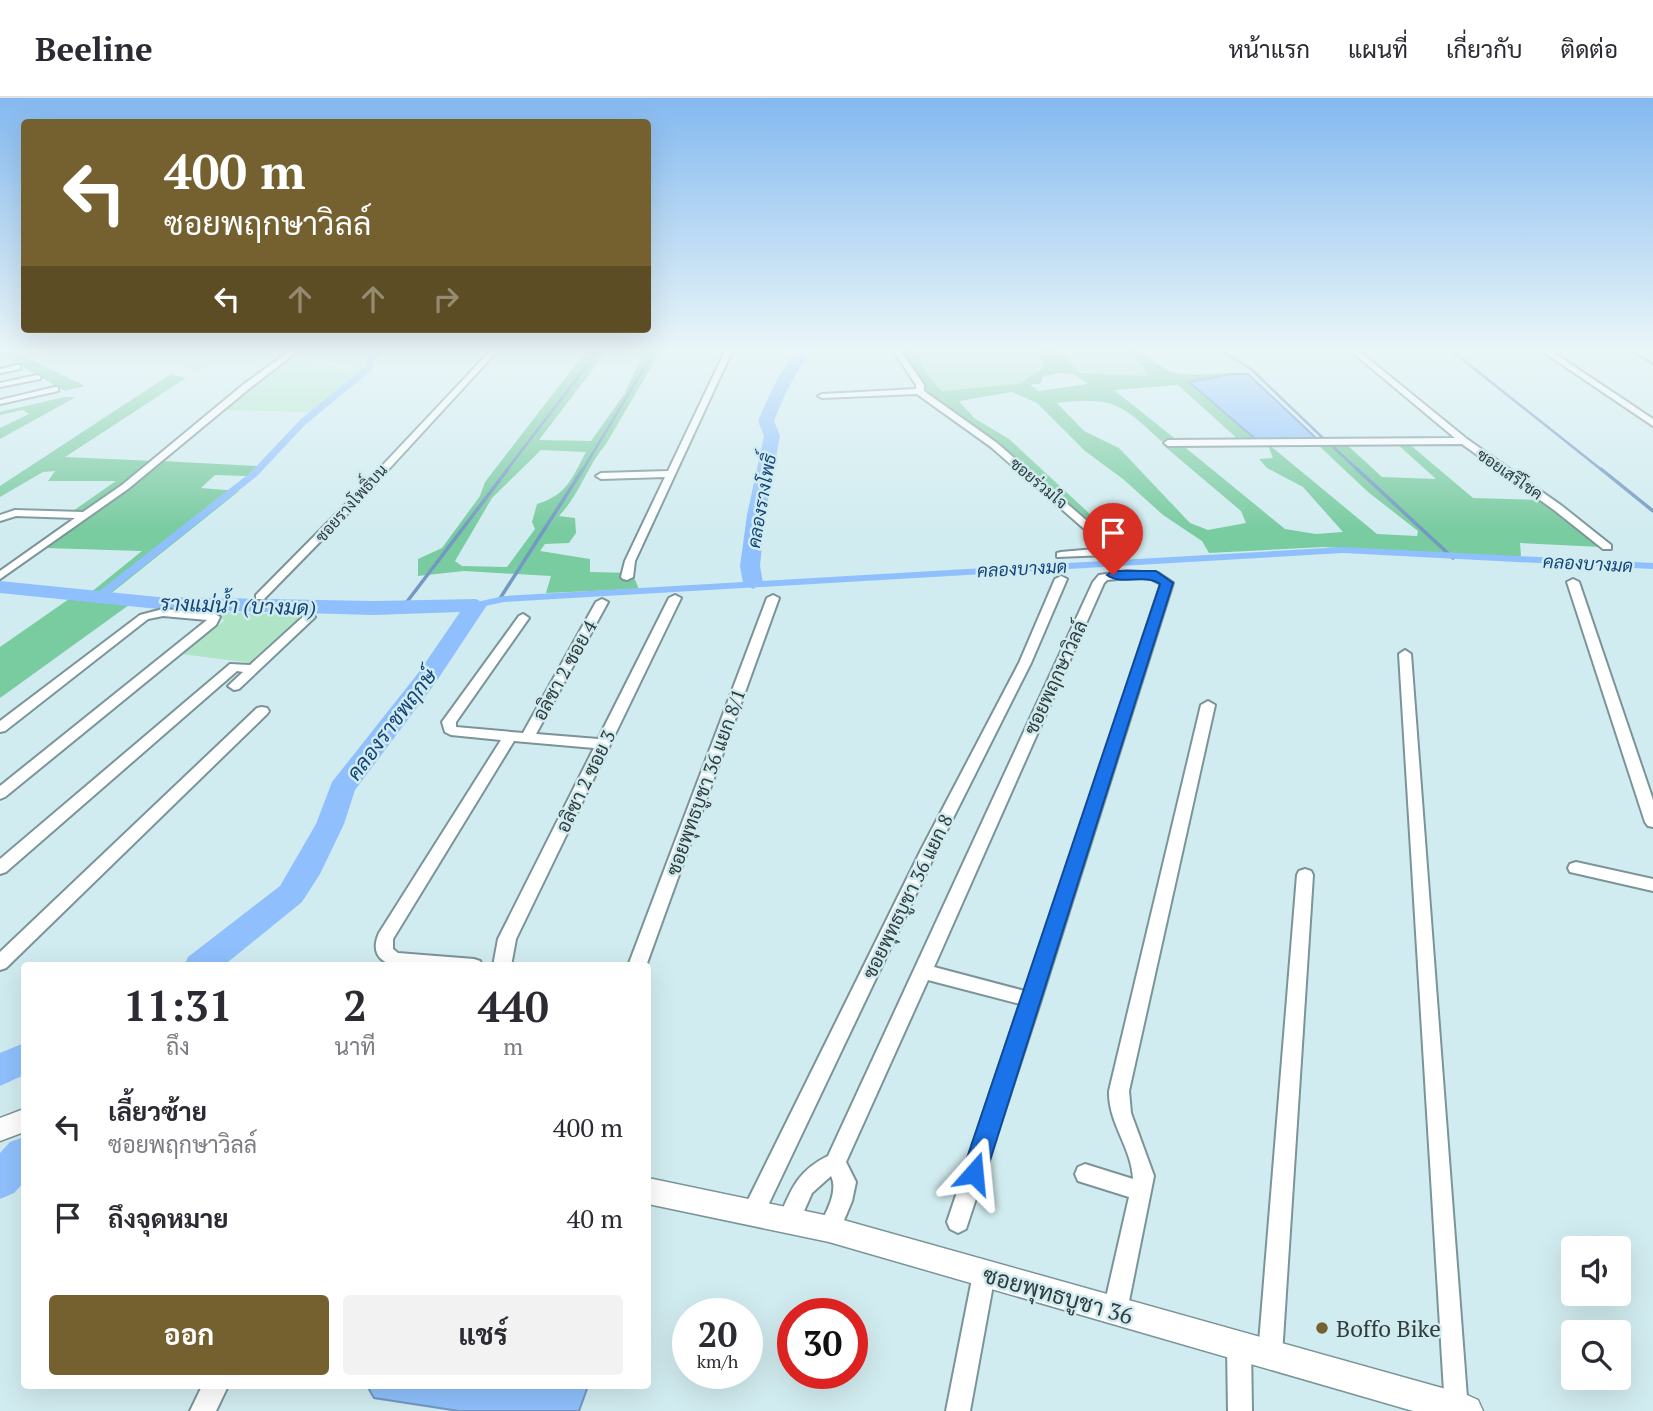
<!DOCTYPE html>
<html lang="th">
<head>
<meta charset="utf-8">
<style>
	body { margin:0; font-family:"PT Serif",Sarabun,serif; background:#f2f2f3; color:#2b2b33; height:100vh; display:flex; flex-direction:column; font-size:26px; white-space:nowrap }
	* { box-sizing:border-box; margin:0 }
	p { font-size:23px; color:#7c7c81 }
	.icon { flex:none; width:38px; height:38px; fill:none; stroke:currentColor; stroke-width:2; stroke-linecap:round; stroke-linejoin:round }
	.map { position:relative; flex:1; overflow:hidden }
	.side { position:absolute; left:21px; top:864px; width:630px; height:427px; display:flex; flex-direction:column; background:#fff; border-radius:7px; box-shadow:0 7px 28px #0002 }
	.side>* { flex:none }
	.hud { position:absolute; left:21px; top:21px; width:630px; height:214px; border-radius:7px; box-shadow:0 7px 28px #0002; background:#74612f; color:#fff; overflow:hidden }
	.fabs { position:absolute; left:1561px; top:1138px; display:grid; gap:14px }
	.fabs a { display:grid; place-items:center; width:70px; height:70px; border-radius:7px; background:#fff; box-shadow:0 7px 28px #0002; font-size:35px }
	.speed { position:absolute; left:672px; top:1200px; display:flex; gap:14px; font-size:35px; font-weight:700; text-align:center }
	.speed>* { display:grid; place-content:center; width:91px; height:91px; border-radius:50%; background:#fff; box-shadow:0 7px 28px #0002; line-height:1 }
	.speed small { font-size:18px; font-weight:400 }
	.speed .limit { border:10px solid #d22; background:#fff; color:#111 }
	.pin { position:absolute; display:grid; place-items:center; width:60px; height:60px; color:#fff; margin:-72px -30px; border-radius:50% 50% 50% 0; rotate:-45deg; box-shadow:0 0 7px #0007 }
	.pin .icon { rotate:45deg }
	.me { position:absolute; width:77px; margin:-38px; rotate:18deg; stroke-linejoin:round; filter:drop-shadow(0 0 5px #0008) }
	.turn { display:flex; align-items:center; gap:24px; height:147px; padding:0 28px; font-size:32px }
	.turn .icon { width:91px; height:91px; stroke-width:2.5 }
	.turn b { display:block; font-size:49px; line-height:60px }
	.lanes { display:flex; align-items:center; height:66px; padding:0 28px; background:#0003; justify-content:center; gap:35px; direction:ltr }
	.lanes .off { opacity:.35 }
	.eta { display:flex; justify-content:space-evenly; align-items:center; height:119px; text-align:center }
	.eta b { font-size:42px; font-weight:700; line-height:49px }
	.primary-button { display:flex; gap:14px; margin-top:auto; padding:14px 28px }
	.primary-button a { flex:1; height:80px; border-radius:7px; background:#74612f; color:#fff; font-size:28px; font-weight:700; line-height:80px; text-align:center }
	.primary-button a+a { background:#f2f2f3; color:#2b2b33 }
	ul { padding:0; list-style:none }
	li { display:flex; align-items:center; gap:21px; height:91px; padding:0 28px }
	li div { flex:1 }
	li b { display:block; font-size:26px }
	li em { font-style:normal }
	header { display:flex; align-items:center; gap:42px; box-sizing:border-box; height:98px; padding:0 35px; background:#fff; border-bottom:2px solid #e1e1e2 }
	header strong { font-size:33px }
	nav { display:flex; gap:38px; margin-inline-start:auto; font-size:24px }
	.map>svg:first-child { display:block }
</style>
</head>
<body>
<header>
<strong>Beeline</strong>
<nav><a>หน้าแรก</a><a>แผนที่</a><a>เกี่ยวกับ</a><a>ติดต่อ</a></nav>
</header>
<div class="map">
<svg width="1653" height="1313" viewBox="0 0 1653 1313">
	<rect width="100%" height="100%" fill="#d1ecf0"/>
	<g fill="#afe4c6">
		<path d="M 187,249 L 227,255 L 199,273 L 161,261 Z"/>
		<path d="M 303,249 L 289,260 L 352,272 L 353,268 L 294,257 L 308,249 L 378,253 L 363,271 L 311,314 L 222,312 L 291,256 Z"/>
		<path d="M 926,249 L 1032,249 L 1043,263 L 1042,271 L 1019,286 L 942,293 L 932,284 L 917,253 Z"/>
		<path d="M 1056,249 L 1123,249 L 1147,272 L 1148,278 L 1080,275 Z"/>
		<path d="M 220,514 L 306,517 L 252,565 L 181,556 L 224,523 Z"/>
	</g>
	<g fill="#79cba0" fill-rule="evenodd">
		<path d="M 10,249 L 33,249 L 17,255 L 85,288 L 65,293 L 0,256 L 0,252 Z"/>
		<path d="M 589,249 L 610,249 L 539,342 L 591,343 L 625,295 L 646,249 L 663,249 L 606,346 C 587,368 580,396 559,418 L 575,420 L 576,435 L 569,445 L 545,446 L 540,453 L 590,461 L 590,474 L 632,475 L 639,491 L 546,495 L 551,478 L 464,473 L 418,478 L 418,461 L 442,450 L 480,398 L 485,384 ZM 541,352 L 586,354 C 572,380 567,397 537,406 L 532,424 L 535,431 L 507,469 L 462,468 L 455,463 L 492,400 Z"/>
		<path d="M 900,249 L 926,249 L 917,253 C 922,269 930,282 942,293 L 1019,286 L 1042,271 L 1042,263 L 1032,249 L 1056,249 L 1080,275 L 1148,278 L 1146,272 L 1123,249 C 1145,249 1155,270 1176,275 C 1195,279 1213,274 1232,276 L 1190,284 L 1259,344 L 1241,344 L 1178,287 L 1114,292 L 1178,343 L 1161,343 C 1122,306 1112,298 1057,305 L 1084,333 L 1119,350 L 1190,425 L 1208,432 L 1246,425 L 1241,413 L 1163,347 L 1181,346 L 1285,431 L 1316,436 L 1343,434 L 1303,389 L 1267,370 L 1259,361 L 1273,360 L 1267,345 L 1377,436 L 1417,438 L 1418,433 L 1368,394 L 1316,345 L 1344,344 L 1382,379 L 1436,381 L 1396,345 L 1408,345 L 1473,400 L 1539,402 L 1601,449 L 1520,445 L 1521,458 L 1511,460 L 1323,449 L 1209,455 L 1202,443 L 1163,417 L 1123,381 L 1085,353 L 1037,305 L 1012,294 L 959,303 L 974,320 L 1009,341 L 1092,418 L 1091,429 L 1030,372 L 925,294 ZM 1058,275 L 1074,276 L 1088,286 L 1039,293 L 1030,287 L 1042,285 L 1042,279 Z"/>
		<path d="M 171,276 L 186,280 L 65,359 L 154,363 C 135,378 94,416 70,415 L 116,383 L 48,383 L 55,373 L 43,374 L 0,399 L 0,388 Z"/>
		<path d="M 64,299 L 76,299 L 0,341 L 0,330 L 29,316 L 23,312 L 0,317 L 0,314 Z"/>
		<path d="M 162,363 L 257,368 L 247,378 L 215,377 L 201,390 L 239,393 L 109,497 L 90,495 L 142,453 L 45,450 Z"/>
		<path d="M 69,501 L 129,507 L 0,600 L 0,549 Z"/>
	</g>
	<g fill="#8fc0fd" stroke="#7398c3" stroke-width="2">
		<path d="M 1232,276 L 1248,276 L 1316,340 L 1259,344 L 1189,284 Z"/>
		<path d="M 367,1288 L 588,1288 L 579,1313 L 459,1313 L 374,1300 Z"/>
	</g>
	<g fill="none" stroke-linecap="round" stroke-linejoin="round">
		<g stroke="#7398c3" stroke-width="2.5">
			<path d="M 1216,249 L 1251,271 L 1324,341"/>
			<path d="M 1447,249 L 1603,373"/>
			<path d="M 1624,249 L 1653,266"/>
			<path d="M 1331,347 L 1359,373"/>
			<path d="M 506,373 L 601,249"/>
			<path d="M 582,373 L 657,249"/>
		</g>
		<g stroke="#7398c3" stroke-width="3.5">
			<path d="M 1357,371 L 1453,460"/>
			<path d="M 1601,371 L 1653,413"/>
			<path d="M 499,502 L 583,371"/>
			<path d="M 403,509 L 508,371"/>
		</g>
		<g fill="#8fc0fd" fill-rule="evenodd">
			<path d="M 13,249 L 26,249 L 0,257 L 0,253 Z"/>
			<path d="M 380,249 L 388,249 L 374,263 L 373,271 L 306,326 L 257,378 L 101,502 L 93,502 L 93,498 L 251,374 L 300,322 L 366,268 L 367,260 Z"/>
			<path d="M 1343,449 L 1653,465 L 1653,471 L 1343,455 L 504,504 L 476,510 L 470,507 L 472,505 L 504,498 Z"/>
		</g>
		<g fill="#8fc0fd" fill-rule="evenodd">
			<path d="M 799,249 L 814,249 C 796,273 785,295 774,323 L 780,338 L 765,417 L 760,468 L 763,485 L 753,491 L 743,485 L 740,468 L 747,417 L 764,338 L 758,323 C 769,296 781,272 799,249 Z"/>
			<path d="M 0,483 L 158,499 L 374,503 L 476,501 L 487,507 L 436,584 L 355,692 L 344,726 L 320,776 L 302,804 L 223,868 L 184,868 L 188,859 L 280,788 L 316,726 L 332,684 L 419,574 L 460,514 L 374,517 L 158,511 L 0,495 Z"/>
			<path d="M 24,945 L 24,977 L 0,988 L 0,955 Z"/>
			<path d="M 24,1039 L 24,1084 L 14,1095 L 0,1101 L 0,1055 L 10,1044 Z"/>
		</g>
		<g stroke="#7b9498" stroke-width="4">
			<g id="minor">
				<path d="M 295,249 L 303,249 L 250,290 L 128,391 L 0,481 L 0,473 L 75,420 L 16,418 L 0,423 L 0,417 L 15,412 L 83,414 L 122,387 L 244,286 Z"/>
				<path d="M 494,249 L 501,249 L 354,409 L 264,501 L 256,501 L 256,497 L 347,405 Z"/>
				<path d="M 727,249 L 734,249 L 635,463 L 633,479 L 627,482 L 623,481 L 621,479 L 625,463 L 665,379 L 601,381 L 596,378 L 601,375 L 668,373 Z"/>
				<path d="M 891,249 L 898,249 L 924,287 L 924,293 L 997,345 L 1116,448 L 1116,452 L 1107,457 L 1057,459 L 1057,455 L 1061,454 L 1106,450 L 991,349 L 917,296 L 822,300 L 818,298 L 822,296 L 916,291 L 916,287 Z"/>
				<path d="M 1346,249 L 1354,249 L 1467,341 L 1562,408 L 1611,447 L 1611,451 L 1603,451 L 1554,412 L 1462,346 L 1168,348 L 1164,345 L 1168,342 L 1455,340 Z"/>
				<path d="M 1536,249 L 1545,249 L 1653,321 L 1653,328 Z"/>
				<path d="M 1647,249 L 1653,249 L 1653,253 Z"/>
				<path d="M 17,267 L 20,267 L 20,271 L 0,275 L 0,271 Z"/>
				<path d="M 37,277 L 41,279 L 40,281 L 0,289 L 0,285 Z"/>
				<path d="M 55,289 L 58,289 L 58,293 L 0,306 L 0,302 Z"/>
				<path d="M 1127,473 L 1158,475 L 1173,485 L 1041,902 L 966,1131 L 958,1135 L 950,1131 L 947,1124 L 1020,906 L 928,882 L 846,1064 L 856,1084 L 852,1103 L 837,1139 L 829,1142 L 821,1139 L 818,1131 C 825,1116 839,1094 831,1078 L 812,1095 L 797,1129 L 789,1133 L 781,1129 L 778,1122 C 791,1092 797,1073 828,1058 L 1093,484 L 1099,477 ZM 1136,479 L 1151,481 L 1161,486 L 1025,893 L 934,869 L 1104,485 L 1107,482 Z"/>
				<path d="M 1061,478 L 1067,481 L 1031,565 L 937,752 L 761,1122 L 753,1125 L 745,1122 L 742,1115 L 745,1108 L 921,752 L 1019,565 L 1055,481 Z"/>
				<path d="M 1573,481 L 1579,484 L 1653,702 L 1653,729 L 1648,728 L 1645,724 L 1567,484 Z"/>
				<path d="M 675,497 L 681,500 L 516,841 L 511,868 L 493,868 L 498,841 L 594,650 L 514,643 L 393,841 L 393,851 L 398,855 L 474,861 L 480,863 L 483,868 L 396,868 C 378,864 371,853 379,835 L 501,642 L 451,637 L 445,634 L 442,624 L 519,518 L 523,516 L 529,520 L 456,624 L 456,629 L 523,635 L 596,504 L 602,501 L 608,504 L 536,636 L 598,641 L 669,500 Z"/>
				<path d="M 773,497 L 779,500 L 646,868 L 628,868 L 767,500 Z"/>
				<path d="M 163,511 L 214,515 L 220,519 L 216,527 L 5,699 L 0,701 L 0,688 L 207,522 L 163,518 L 148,521 L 5,633 L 0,634 L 0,623 L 140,517 Z"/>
				<path d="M 309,515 L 315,519 L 313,521 L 239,591 L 234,592 L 228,588 L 243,574 L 237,573 L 6,774 L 0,776 L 0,761 L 230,566 L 250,567 L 305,517 Z"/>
				<path d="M 1405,552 L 1411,556 L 1468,1313 L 1446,1313 L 1445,1310 L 1399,556 Z"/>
				<path d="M 1208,603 L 1215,607 L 1129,993 L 1131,1015 L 1154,1078 L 1127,1213 L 1123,1221 L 1115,1225 L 1107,1221 L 1103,1213 L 1129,1099 L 1078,1083 L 1075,1076 L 1078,1069 L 1085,1066 L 1133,1081 C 1132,1050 1108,1025 1109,993 L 1201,607 Z"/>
				<path d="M 262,609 L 267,610 L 269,613 L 267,616 L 6,870 L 0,872 L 0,854 L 257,610 Z"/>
				<path d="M 1576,764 L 1653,781 L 1653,793 L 1570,774 L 1568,770 L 1570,766 Z"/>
				<path d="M 1305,771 L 1311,773 L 1313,777 L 1282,1257 L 1278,1265 L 1270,1269 L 1262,1265 L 1258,1257 L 1297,777 L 1299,773 Z"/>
				<path d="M 984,1165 L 992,1168 L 995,1176 L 970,1313 L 946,1313 L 973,1176 L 976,1168 Z"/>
				<path d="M 1239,1236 L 1247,1240 L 1251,1248 L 1252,1313 L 1228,1313 L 1227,1248 L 1231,1240 Z"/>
				<path d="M 202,1288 L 228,1288 L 216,1313 L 190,1313 Z"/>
			</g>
		</g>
		<g stroke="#7b9498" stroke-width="3">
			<g id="tertiary">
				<path d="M 24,1011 L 24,1034 L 0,1043 L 0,1020 Z"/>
				<path d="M 648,1080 L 829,1118 L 1467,1297 L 1478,1302 L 1483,1313 L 1413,1313 L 829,1144 L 648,1106 Z"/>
			</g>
		</g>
		<use href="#minor" fill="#fff" fill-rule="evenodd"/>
		<use href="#tertiary" fill="#fff" fill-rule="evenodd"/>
	</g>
	<linearGradient id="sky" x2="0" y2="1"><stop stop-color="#84b9f0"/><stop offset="0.58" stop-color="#eaf6f8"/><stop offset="1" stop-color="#eaf6f8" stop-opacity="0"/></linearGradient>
	<rect width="1653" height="433" fill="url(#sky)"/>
	<path fill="#1a73e8" stroke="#114b97" stroke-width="2" d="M 1156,473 L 1173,485 L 986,1075 L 982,1083 L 974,1086 L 966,1083 L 962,1075 L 1160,486 C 1145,475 1121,488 1107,477 L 1113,473 Z"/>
	<circle fill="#74612f" stroke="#d1ecf0" stroke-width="2.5" cx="1322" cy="1230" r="7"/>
	<g text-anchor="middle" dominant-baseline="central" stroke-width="5" stroke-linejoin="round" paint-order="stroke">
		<g font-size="16" fill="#313c3d" stroke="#d1ecf0">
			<text transform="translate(1510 376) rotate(35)">ซอยเสรีโชค</text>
			<text transform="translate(1039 385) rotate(40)">ซอยร่วมใจ</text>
			<text transform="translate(351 405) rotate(-48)">ซอยรางโพธิ์บน</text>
		</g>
		<g font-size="18" font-style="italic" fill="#15447b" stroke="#d1ecf0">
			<text transform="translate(761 403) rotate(-80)">คลองรางโพธิ์</text>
			<text transform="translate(1588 465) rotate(3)">คลองบางมด</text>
			<text transform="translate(1022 470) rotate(-3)">คลองบางมด</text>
		</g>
		<g font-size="19" fill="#313c3d" stroke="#d1ecf0">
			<text transform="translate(564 572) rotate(-61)">อลิซา 2 ซอย 4</text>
			<text transform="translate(1055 579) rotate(-65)">ซอยพฤกษาวิลล์</text>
			<text transform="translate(585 683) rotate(-64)">อลิซา 2 ซอย 3</text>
			<text transform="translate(705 684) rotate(-70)">ซอยพุทธบูชา 36 แยก 8/1</text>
			<text transform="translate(907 798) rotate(-64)">ซอยพุทธบูชา 36 แยก 8</text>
		</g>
		<g font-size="21" font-style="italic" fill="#15447b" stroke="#d1ecf0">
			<text transform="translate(238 507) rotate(2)">รางแม่น้ำ (บางมด)</text>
			<text transform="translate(391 626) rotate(-53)">คลองราชพฤกษ์</text>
		</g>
		<g font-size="23" fill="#313c3d" stroke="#d1ecf0">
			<text transform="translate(1058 1197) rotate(16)">ซอยพุทธบูชา 36</text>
		</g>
		<g font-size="23" fill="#313c3d" stroke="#d1ecf0" text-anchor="start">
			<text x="1336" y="1230">Boffo Bike</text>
		</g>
	</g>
</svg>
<div class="fabs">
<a><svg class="icon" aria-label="sound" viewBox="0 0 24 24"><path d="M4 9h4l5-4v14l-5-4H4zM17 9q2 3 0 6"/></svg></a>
<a><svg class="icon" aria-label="search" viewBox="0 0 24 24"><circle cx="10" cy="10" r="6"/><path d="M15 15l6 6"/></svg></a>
</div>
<div class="speed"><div>20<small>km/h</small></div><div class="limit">30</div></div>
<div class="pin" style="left:1113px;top:477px;background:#d93025"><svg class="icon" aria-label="arrive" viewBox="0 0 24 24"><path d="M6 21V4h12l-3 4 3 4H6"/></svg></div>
<svg class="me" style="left:974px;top:1075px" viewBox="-20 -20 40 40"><path d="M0-17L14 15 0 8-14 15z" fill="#1a73e8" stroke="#fff" stroke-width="4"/></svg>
<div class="hud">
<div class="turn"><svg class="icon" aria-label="left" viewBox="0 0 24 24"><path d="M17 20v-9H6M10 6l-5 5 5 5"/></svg><div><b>400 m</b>ซอยพฤกษาวิลล์</div></div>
<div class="lanes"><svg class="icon" aria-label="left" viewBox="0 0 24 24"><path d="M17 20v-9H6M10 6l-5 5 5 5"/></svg><svg class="icon off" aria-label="ahead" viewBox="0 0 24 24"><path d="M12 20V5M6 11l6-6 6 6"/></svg><svg class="icon off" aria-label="ahead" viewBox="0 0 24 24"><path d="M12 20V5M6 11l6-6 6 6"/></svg><svg class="icon off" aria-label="right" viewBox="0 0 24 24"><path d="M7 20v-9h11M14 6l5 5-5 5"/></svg></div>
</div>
<section class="side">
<div class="eta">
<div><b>11:31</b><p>ถึง</p></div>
<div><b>2</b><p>นาที</p></div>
<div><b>440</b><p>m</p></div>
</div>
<ul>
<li><svg class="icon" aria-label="left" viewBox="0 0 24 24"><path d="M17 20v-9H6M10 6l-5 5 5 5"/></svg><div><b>เลี้ยวซ้าย</b><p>ซอยพฤกษาวิลล์</p></div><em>400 m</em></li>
<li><svg class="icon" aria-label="arrive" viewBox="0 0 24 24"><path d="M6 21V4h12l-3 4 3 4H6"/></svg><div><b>ถึงจุดหมาย</b></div><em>40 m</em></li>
</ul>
<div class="primary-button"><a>ออก</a><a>แชร์</a></div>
</section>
</div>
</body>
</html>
